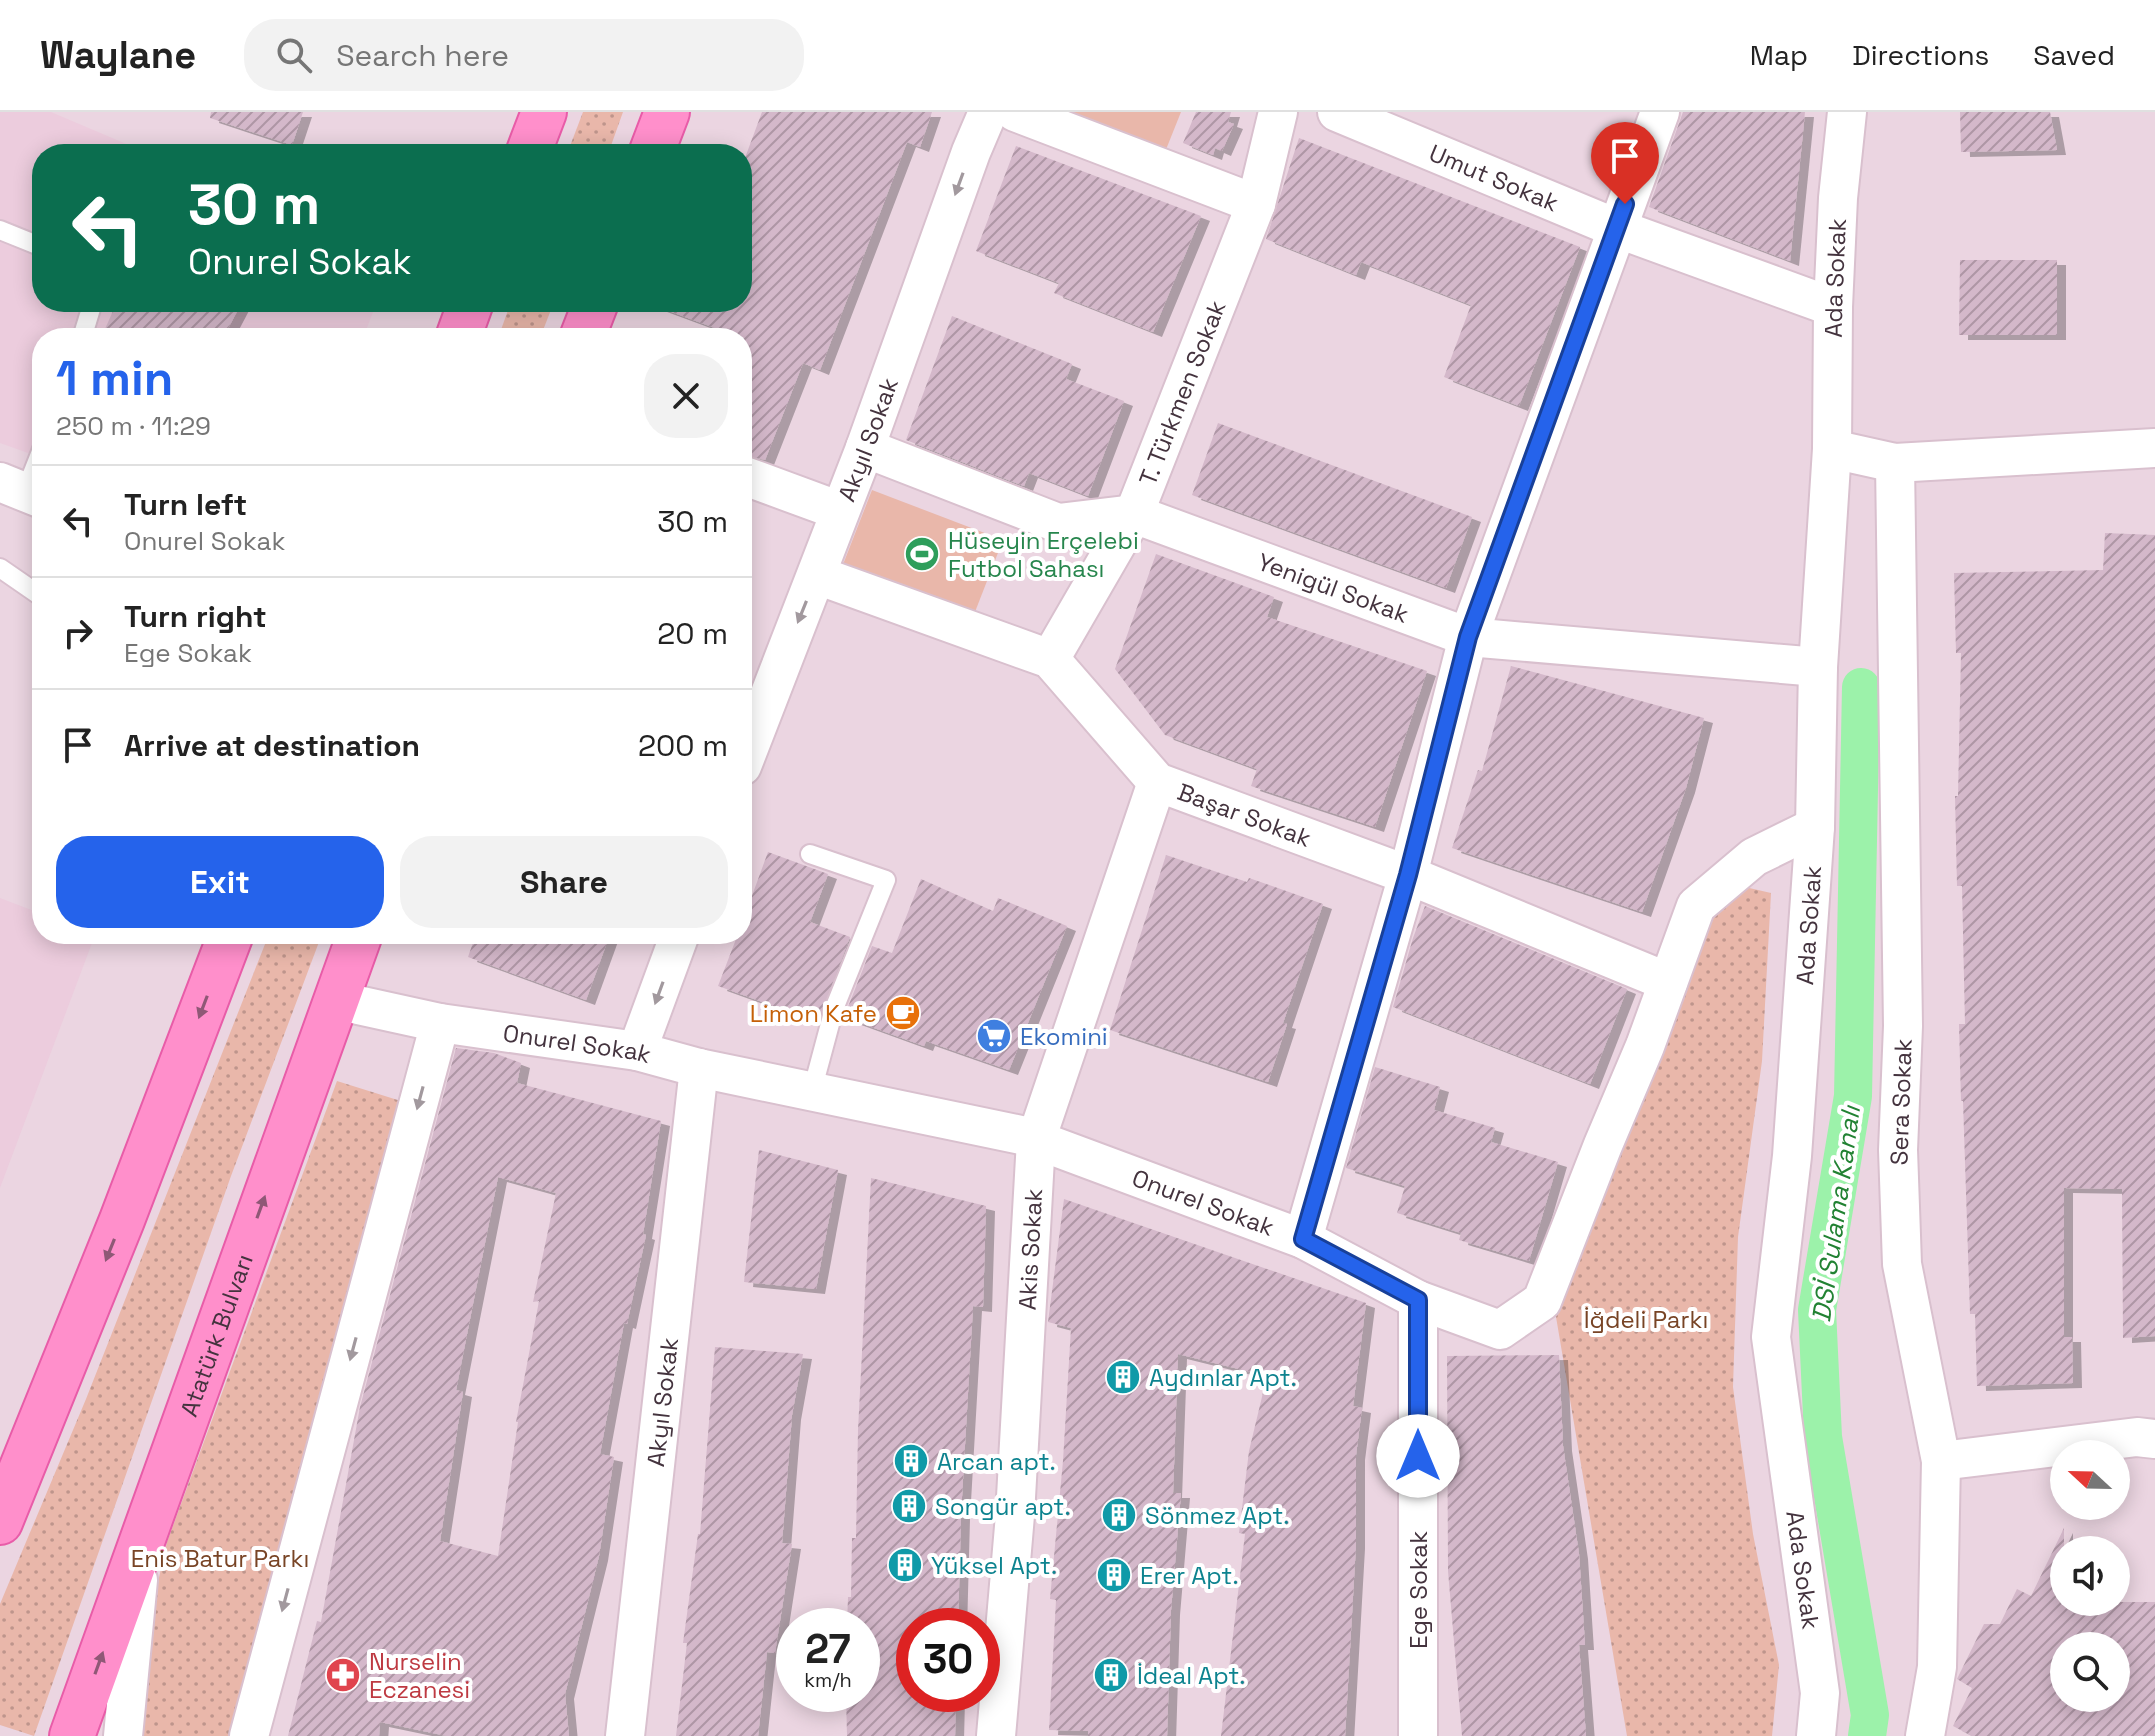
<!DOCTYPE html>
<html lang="en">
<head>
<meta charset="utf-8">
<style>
	body { margin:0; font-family:"Space Grotesk",sans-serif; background:#f2f2f2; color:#222; height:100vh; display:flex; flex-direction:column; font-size:30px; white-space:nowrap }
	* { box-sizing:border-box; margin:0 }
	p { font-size:26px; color:#767676 }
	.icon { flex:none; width:44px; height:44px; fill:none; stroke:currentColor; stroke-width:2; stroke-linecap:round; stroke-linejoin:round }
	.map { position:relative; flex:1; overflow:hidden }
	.drawer { position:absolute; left:32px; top:216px; width:720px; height:616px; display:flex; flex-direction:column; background:#fff; border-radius:32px; box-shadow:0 4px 20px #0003 }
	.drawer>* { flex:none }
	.banner { position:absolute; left:32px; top:32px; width:720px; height:168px; border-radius:32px; box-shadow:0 4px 20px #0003; background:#0b6e4f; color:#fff; overflow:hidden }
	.needle { width:52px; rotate:292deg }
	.controls { position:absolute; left:2050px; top:1328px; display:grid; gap:16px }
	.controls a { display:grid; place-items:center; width:80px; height:80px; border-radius:50%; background:#fff; box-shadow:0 4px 20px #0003; font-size:40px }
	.speed { position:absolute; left:776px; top:1496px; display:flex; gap:16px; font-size:40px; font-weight:700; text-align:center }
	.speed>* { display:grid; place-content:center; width:104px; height:104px; border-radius:50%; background:#fff; box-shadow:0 4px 20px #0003; line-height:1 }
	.speed small { font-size:20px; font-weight:400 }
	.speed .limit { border:12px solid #d22; background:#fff; color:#111 }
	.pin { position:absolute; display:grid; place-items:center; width:68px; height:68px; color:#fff; margin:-82px -34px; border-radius:50% 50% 50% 0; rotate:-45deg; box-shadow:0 0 8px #0007 }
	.pin .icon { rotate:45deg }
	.me { position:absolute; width:88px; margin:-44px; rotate:0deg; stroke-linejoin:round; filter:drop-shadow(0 0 6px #0008) }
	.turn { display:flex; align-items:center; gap:28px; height:168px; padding:0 24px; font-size:36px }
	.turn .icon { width:104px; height:104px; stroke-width:2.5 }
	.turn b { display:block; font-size:56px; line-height:68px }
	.round { display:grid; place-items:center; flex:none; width:84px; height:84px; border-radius:32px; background:#f2f2f2 }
	.head { display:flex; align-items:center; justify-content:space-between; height:136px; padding:0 24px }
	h1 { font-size:48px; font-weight:600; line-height:60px; color:#2563eb }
	.primary-button { display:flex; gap:16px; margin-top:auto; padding:16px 24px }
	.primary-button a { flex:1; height:92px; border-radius:32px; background:#2563eb; color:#fff; font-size:32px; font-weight:600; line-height:92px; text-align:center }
	.primary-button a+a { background:#f2f2f2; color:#222 }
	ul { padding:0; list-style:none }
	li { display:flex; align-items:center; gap:24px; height:112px; padding:0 24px; border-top:2px solid #e0e0e0 }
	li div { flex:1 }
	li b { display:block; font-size:30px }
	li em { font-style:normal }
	header { display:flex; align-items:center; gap:48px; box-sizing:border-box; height:112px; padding:0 40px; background:#fff; border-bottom:2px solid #e0e0e0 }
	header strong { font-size:38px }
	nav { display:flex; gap:44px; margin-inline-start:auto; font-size:28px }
	.search { width:560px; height:72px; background:#f2f2f2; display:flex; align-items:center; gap:20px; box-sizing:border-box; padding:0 28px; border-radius:32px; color:#767676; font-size:30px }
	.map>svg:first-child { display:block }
</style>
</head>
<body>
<header>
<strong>Waylane</strong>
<div class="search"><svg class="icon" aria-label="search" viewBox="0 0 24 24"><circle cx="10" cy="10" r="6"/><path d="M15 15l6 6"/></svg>Search here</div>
<nav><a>Map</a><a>Directions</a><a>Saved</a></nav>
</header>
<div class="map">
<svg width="2155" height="1624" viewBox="0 0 2155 1624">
	<defs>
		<pattern id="green-dots" width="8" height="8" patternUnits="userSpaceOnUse" patternTransform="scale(2)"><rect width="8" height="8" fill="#e9b7aa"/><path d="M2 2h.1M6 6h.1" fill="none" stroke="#be958c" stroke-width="1.8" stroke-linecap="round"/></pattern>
		<pattern id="building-hatch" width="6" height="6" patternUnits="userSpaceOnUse" patternTransform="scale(2)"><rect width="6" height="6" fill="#d4b8ca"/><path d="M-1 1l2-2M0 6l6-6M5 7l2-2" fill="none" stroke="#ae96a5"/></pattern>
		<filter id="shadow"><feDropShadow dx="9" dy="5" stdDeviation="0" flood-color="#0004"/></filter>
	</defs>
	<rect width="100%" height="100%" fill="#f2e3eb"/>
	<path fill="#ebd5e1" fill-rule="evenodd" d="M 0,0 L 2155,0 L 2155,1624 L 0,1624 ZM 42,42 L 742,42 L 742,190 L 42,190 ZM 42,226 L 742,226 L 742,822 L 42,822 ZM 2064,1342 L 2116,1342 L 2116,1394 L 2064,1394 ZM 2064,1438 L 2116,1438 L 2116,1490 L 2064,1490 ZM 794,1514 L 862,1514 L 862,1582 L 794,1582 ZM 914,1514 L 982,1514 L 982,1582 L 914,1582 ZM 2064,1534 L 2116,1534 L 2116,1586 L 2064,1586 Z"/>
	<g fill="#ecccdd">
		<path d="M 0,0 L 51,0 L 150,42 L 42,42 L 42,190 L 377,190 L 363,226 L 42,226 L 42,346 L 0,331 Z"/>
		<path d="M 0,786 L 42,802 L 42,822 L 95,823 L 0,1076 Z"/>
	</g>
	<g fill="url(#green-dots)">
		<path d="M 583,0 L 623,0 L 608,42 L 567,42 Z"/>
		<path d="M 511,190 L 554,190 L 540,226 L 498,226 Z"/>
		<path d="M 1732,772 L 1771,781 L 1762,949 L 1738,1125 L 1733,1275 L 1753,1422 L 1779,1553 L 1772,1624 L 1627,1624 L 1555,1199 L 1700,810 Z"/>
		<path d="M 269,822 L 322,822 L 231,1064 L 34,1624 L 0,1613 L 0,1492 L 86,1287 Z"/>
		<path d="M 337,969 L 404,990 L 229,1624 L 136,1624 L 145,1528 L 167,1430 Z"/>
	</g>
	<g fill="#e9b7aa">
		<path d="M 1062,0 L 1181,0 L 1165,40 Z"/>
		<path d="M 872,378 L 1003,428 L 973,505 L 842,455 Z"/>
	</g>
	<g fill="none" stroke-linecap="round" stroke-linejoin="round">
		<path stroke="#9cf2aa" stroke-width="38" d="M 1861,575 L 1853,984 L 1817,1198 L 1823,1325 L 1870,1603 L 1867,1624"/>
	</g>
	<g fill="url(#building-hatch)" fill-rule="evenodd" filter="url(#shadow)">
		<path d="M 211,0 L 303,0 L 292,33 L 210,6 Z"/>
		<path d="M 762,0 L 932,0 L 920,35 L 907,30 L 820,258 L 803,251 L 765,348 L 742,342 L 742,226 L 650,192 L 651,190 L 742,190 L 742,54 Z"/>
		<path d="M 1196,0 L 1231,0 L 1228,10 L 1234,12 L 1222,39 L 1215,36 L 1213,43 L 1183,31 Z"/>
		<path d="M 1683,0 L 1805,0 L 1790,149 L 1649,95 Z"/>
		<path d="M 1960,0 L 2050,0 L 2057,38 L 1961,40 Z"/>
		<path d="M 1299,26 L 1580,135 L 1519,294 L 1444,265 L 1471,193 L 1361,150 L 1356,163 L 1266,127 Z"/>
		<path d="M 1016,34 L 1201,104 L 1153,220 L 1054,181 L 1059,171 L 976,139 Z"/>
		<path d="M 1960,148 L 2057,148 L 2057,223 L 1959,223 Z"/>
		<path d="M 117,190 L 242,190 L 223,226 L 101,226 Z"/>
		<path d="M 952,204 L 1072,252 L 1066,267 L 1124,289 L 1088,384 L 1029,361 L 1024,374 L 906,328 Z"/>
		<path d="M 1218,311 L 1472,405 L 1446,476 L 1192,383 Z"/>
		<path d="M 2105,421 L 2155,423 L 2155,1224 L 2123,1226 L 2122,1077 L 2064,1076 L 2064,1225 L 2072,1225 L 2073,1271 L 1977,1274 L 1975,1202 L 1970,1202 L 1963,989 L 1961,989 L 1959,912 L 1965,912 L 1962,774 L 1957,774 L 1955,684 L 1958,684 L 1961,541 L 1956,541 L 1954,461 L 2103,458 Z"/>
		<path d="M 1156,442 L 1274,485 L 1267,505 L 1427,559 L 1375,715 L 1251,674 L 1257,657 L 1165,623 L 1115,557 Z"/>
		<path d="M 1511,554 L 1704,606 L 1686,676 L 1642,800 L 1452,736 L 1478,658 L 1482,659 Z"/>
		<path d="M 768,740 L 828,762 L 810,810 L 850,825 L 818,910 L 718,874 L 738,822 L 742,822 L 742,811 Z"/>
		<path d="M 1166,743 L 1247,770 L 1249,766 L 1323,792 L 1283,911 L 1287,912 L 1268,970 L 1110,918 Z"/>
		<path d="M 921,767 L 993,799 L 998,786 L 1067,814 L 1009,958 L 926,929 L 924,934 L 844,905 L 872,834 L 892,841 Z"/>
		<path d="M 1425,794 L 1627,877 L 1590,972 L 1393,895 L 1413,826 Z"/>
		<path d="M 476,822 L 610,822 L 586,888 L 468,845 Z"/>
		<path d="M 456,936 L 494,941 L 521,951 L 517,971 L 661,1009 L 643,1122 L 646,1123 L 627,1212 L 624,1211 L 600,1342 L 614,1345 L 599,1444 L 565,1582 L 569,1624 L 447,1624 L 380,1610 L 379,1624 L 288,1624 L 317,1509 L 321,1510 L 360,1295 ZM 498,1065 L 556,1081 L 533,1190 L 539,1189 L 516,1310 L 518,1310 L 498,1444 L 440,1429 L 463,1280 L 456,1278 Z"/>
		<path d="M 1375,955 L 1440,975 L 1434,998 L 1495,1016 L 1491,1030 L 1558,1050 L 1529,1149 L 1459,1128 L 1461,1121 L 1397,1101 L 1405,1074 L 1346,1056 Z"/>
		<path d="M 759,1038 L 838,1058 L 816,1177 L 744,1170 Z"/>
		<path d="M 871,1066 L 986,1094 L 983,1195 L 973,1194 L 961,1402 L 958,1514 L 914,1514 L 914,1582 L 956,1582 L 955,1624 L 847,1624 L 846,1582 L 862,1582 L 862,1514 L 847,1514 L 848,1485 L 851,1485 L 852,1426 L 856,1426 L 858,1318 Z"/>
		<path d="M 1064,1087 L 1366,1191 L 1353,1294 L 1362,1296 L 1356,1343 L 1356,1432 L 1345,1624 L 1221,1624 L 1245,1422 L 1239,1421 L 1249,1339 L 1267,1264 L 1178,1242 L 1173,1381 L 1181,1381 L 1171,1498 L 1167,1624 L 1088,1624 L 1088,1619 L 1049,1618 L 1056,1488 L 1050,1487 L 1063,1349 L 1071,1216 L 1048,1210 Z"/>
		<path d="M 715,1235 L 803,1242 L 792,1303 L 782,1431 L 792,1432 L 775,1541 L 767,1540 L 758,1624 L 676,1624 L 687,1531 L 683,1531 L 698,1422 L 700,1422 Z"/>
		<path d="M 1559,1243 L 1563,1334 L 1579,1442 L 1585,1533 L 1579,1533 L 1586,1624 L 1462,1624 L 1448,1459 L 1447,1244 Z"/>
		<path d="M 2064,1416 L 2064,1490 L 2155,1490 L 2155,1624 L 1972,1624 L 1953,1614 L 1972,1576 L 1957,1567 L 1984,1512 L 2000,1512 L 2017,1477 L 2031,1484 ZM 2064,1534 L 2116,1534 L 2116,1586 L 2064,1586 Z"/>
	</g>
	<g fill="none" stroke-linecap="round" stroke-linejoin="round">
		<g stroke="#d9c0ce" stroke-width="22">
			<g id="service">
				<path d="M 0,118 L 42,135"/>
				<path d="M 82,226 L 93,190"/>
				<path d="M 25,380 L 42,337"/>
				<path d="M 0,456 L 42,485"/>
				<path d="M 810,742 L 886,768 L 834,897 L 812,979"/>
			</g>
		</g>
		<g stroke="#d9c0ce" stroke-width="42">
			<g id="minor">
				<path d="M 1015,0 L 1256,92"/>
				<path id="s1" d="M 1337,0 L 1616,116 L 1833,195"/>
				<path id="s2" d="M 865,336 L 1058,411 L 1134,402 L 1468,525 L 1818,555"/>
				<path d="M 1832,337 L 1895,351 L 2155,336"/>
				<path d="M 1895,351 L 1903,914 L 1898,1038 L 1902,1152 L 1941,1349 L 1937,1555 L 1925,1624"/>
				<path d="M 742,363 L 840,399"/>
				<path d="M 0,370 L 42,387"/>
				<path id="s3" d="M 817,463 L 1050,547 L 1157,670 L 1408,763 L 1668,870"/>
				<path id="s4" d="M 1050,547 L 1134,402 L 1256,92 L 1278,0"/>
				<path id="s5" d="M 742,654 L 865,336 L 971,40 L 988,0"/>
				<path id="s6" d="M 335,888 L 440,911 L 637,939 L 699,956 L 1026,1024 L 1303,1127 L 1418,1188 L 1500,1218 L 1542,1189 L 1603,1033 L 1645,934 L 1696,794 L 1754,745 L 1815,715"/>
				<path d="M 637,939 L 680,822"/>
				<path d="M 1303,1127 L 1408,763 L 1468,525 L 1660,0"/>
				<path d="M 1941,1349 L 2137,1325 L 2155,1327"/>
				<path d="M 123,1624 L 138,1468"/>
				<path d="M 249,1624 L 440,911"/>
				<path id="s7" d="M 625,1624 L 699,956"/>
				<path id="s8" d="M 996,1624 L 1015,1403 L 1036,1028 L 1157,670"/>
				<path d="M 1418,1624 L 1418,1188"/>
				<path id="s9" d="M 1816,1624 L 1820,1581 L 1771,1225 L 1792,1044 L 1815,715 L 1818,555 L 1832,337 L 1833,195 L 1838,86 L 1847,0"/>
			</g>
		</g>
		<g stroke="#e85ca8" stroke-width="48">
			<g id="primary">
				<path d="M 528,42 L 544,0"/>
				<path d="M 651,42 L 667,0"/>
				<path d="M 458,226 L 471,190"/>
				<path d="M 582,226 L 596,190"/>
				<path d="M 0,1410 L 122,1108 L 231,822"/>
				<path id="s10" d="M 72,1624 L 360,822"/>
			</g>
		</g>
		<use href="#service" stroke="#fff" stroke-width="18"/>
		<use href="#minor" stroke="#fff" stroke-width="38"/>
		<use href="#primary" stroke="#ff8fcb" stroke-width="44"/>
	</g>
	<defs><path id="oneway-solid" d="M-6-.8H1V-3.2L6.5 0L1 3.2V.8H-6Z" transform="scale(2)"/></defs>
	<g fill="#a2999e">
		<use href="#oneway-solid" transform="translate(959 72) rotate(110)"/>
		<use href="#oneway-solid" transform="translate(802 500) rotate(112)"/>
		<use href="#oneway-solid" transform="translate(659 881) rotate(110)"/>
		<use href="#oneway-solid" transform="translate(420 986) rotate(105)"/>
		<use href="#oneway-solid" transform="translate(353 1237) rotate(105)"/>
		<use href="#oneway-solid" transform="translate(285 1488) rotate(105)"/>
	</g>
	<g fill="#8f5876">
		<use href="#oneway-solid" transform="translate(203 895) rotate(111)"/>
		<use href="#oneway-solid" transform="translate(261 1095) rotate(-70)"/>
		<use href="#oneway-solid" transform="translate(110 1138) rotate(112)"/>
		<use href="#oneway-solid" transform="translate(99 1551) rotate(-70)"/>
	</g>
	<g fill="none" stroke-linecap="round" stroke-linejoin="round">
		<g stroke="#184099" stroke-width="20">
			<path id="route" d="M 1418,1344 L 1418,1188 L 1303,1127 L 1408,763 L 1468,525 L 1625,92"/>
		</g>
		<use href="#route" stroke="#2563eb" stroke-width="14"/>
	</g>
	<defs>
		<g id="stadium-disc" transform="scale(1.8)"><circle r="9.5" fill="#2e9e5b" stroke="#fff"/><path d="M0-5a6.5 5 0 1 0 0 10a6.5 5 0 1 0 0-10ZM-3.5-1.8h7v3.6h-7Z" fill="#fff"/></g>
		<g id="cafe-disc" transform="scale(1.8)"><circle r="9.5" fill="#e8710a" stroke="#fff"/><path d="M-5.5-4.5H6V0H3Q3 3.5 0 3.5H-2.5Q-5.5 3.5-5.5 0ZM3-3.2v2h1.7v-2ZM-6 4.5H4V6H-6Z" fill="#fff"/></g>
		<g id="supermarket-disc" transform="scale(1.8)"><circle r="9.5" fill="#3f7fe0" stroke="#fff"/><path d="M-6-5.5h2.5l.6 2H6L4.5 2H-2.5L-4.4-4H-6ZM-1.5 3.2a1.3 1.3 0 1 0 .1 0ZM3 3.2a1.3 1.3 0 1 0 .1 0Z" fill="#fff"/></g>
		<g id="building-disc" transform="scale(1.8)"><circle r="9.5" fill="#0f9aa8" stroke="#fff"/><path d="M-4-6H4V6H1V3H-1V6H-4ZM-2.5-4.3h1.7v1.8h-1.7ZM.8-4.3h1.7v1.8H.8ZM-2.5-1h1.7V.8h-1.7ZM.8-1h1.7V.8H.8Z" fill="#fff"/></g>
		<g id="pharmacy-disc" transform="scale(1.8)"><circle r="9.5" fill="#e0444e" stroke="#fff"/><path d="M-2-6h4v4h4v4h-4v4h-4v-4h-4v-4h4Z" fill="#fff"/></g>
	</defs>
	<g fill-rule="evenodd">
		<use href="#stadium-disc" x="922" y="442"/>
		<use href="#cafe-disc" x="903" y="901"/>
		<use href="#supermarket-disc" x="994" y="924"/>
		<use href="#building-disc" x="1123" y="1265"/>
		<use href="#building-disc" x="911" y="1349"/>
		<use href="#building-disc" x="909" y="1394"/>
		<use href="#building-disc" x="1119" y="1403"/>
		<use href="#building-disc" x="905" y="1453"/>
		<use href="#building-disc" x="1114" y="1463"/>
		<use href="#pharmacy-disc" x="343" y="1563"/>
		<use href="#building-disc" x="1111" y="1563"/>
	</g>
	<g text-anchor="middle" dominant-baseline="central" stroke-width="8" stroke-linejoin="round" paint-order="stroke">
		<g font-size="24" fill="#44333e" stroke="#fff">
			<text stroke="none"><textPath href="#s1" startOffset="170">Umut Sokak</textPath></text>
			<text stroke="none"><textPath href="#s9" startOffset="1464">Ada Sokak</textPath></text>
			<text stroke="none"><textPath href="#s4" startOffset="298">T. Türkmen Sokak</textPath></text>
			<text stroke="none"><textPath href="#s5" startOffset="350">Akyıl Sokak</textPath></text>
			<text stroke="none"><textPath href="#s2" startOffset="496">Yenigül Sokak</textPath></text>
			<text stroke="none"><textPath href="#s3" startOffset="504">Başar Sokak</textPath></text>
			<text stroke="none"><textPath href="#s9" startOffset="816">Ada Sokak</textPath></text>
			<text stroke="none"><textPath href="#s6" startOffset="246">Onurel Sokak</textPath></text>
			<text transform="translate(1901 990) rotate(-88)">Sera Sokak</text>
			<text stroke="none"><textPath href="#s6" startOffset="894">Onurel Sokak</textPath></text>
			<text stroke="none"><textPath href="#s8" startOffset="488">Akis Sokak</textPath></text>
			<text stroke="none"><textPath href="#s10" startOffset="426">Atatürk Bulvarı</textPath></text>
			<text stroke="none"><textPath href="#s7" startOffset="336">Akyıl Sokak</textPath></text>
			<text transform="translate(1803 1458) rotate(82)">Ada Sokak</text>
			<text transform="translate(1418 1478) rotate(-90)">Ege Sokak</text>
		</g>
		<g font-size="24" fill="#27864d" stroke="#fff" text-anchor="start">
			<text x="948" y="428">Hüseyin Erçelebi<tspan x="948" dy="28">Futbol Sahası</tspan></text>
		</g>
		<g font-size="24" fill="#c56008" stroke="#fff" text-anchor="end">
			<text x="877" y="901">Limon Kafe</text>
		</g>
		<g font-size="24" fill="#366cbe" stroke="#fff" text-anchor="start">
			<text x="1020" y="924">Ekomini</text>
		</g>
		<g font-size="24" fill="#784425" stroke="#fff">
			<text x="1646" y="1207">İğdeli Parkı</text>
			<text x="220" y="1446">Enis Batur Parkı</text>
		</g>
		<g font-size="24" fill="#0d838f" stroke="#fff" text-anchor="start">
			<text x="1149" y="1265">Aydınlar Apt.</text>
			<text x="937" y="1349">Arcan apt.</text>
			<text x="935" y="1394">Songür apt.</text>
			<text x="1145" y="1403">Sönmez Apt.</text>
			<text x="931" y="1453">Yüksel Apt.</text>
			<text x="1140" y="1463">Erer Apt.</text>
			<text x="1137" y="1563">İdeal Apt.</text>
		</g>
		<g font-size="24" fill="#be3a42" stroke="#fff" text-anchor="start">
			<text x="369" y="1549">Nurselin<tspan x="369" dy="28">Eczanesi</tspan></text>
		</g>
		<g font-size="26" font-style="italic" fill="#228233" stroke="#fff">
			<text transform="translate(1836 1102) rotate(-82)">DSİ Sulama Kanalı</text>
		</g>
	</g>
</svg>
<div class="controls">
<a><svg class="needle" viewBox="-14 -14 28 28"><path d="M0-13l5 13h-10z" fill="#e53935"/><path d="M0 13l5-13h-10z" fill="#767676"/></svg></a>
<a><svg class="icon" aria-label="sound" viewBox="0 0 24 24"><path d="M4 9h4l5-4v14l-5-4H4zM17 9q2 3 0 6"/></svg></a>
<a><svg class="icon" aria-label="search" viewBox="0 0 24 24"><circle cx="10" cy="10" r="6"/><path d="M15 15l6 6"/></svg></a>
</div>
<div class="speed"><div>27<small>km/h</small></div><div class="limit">30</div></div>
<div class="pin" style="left:1625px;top:92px;background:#d93025"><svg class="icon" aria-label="arrive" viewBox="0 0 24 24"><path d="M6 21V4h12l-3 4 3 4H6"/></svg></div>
<svg class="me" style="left:1418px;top:1344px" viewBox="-20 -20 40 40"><circle r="19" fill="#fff"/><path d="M0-13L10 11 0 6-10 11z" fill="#2563eb"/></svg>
<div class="banner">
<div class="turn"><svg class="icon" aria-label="left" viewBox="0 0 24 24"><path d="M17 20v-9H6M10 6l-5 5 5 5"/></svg><div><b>30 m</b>Onurel Sokak</div></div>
</div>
<section class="drawer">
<div class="head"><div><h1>1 min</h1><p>250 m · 11:29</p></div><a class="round"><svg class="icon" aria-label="close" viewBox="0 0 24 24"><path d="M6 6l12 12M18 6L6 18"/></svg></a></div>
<ul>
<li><svg class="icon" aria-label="left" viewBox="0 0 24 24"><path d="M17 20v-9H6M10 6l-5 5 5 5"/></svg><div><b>Turn left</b><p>Onurel Sokak</p></div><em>30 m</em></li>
<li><svg class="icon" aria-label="right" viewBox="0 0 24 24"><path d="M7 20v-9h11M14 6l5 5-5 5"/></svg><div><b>Turn right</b><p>Ege Sokak</p></div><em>20 m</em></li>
<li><svg class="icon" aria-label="arrive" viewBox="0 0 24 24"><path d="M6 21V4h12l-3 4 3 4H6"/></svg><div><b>Arrive at destination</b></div><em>200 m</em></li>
</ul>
<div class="primary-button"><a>Exit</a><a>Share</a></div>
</section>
</div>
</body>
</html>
